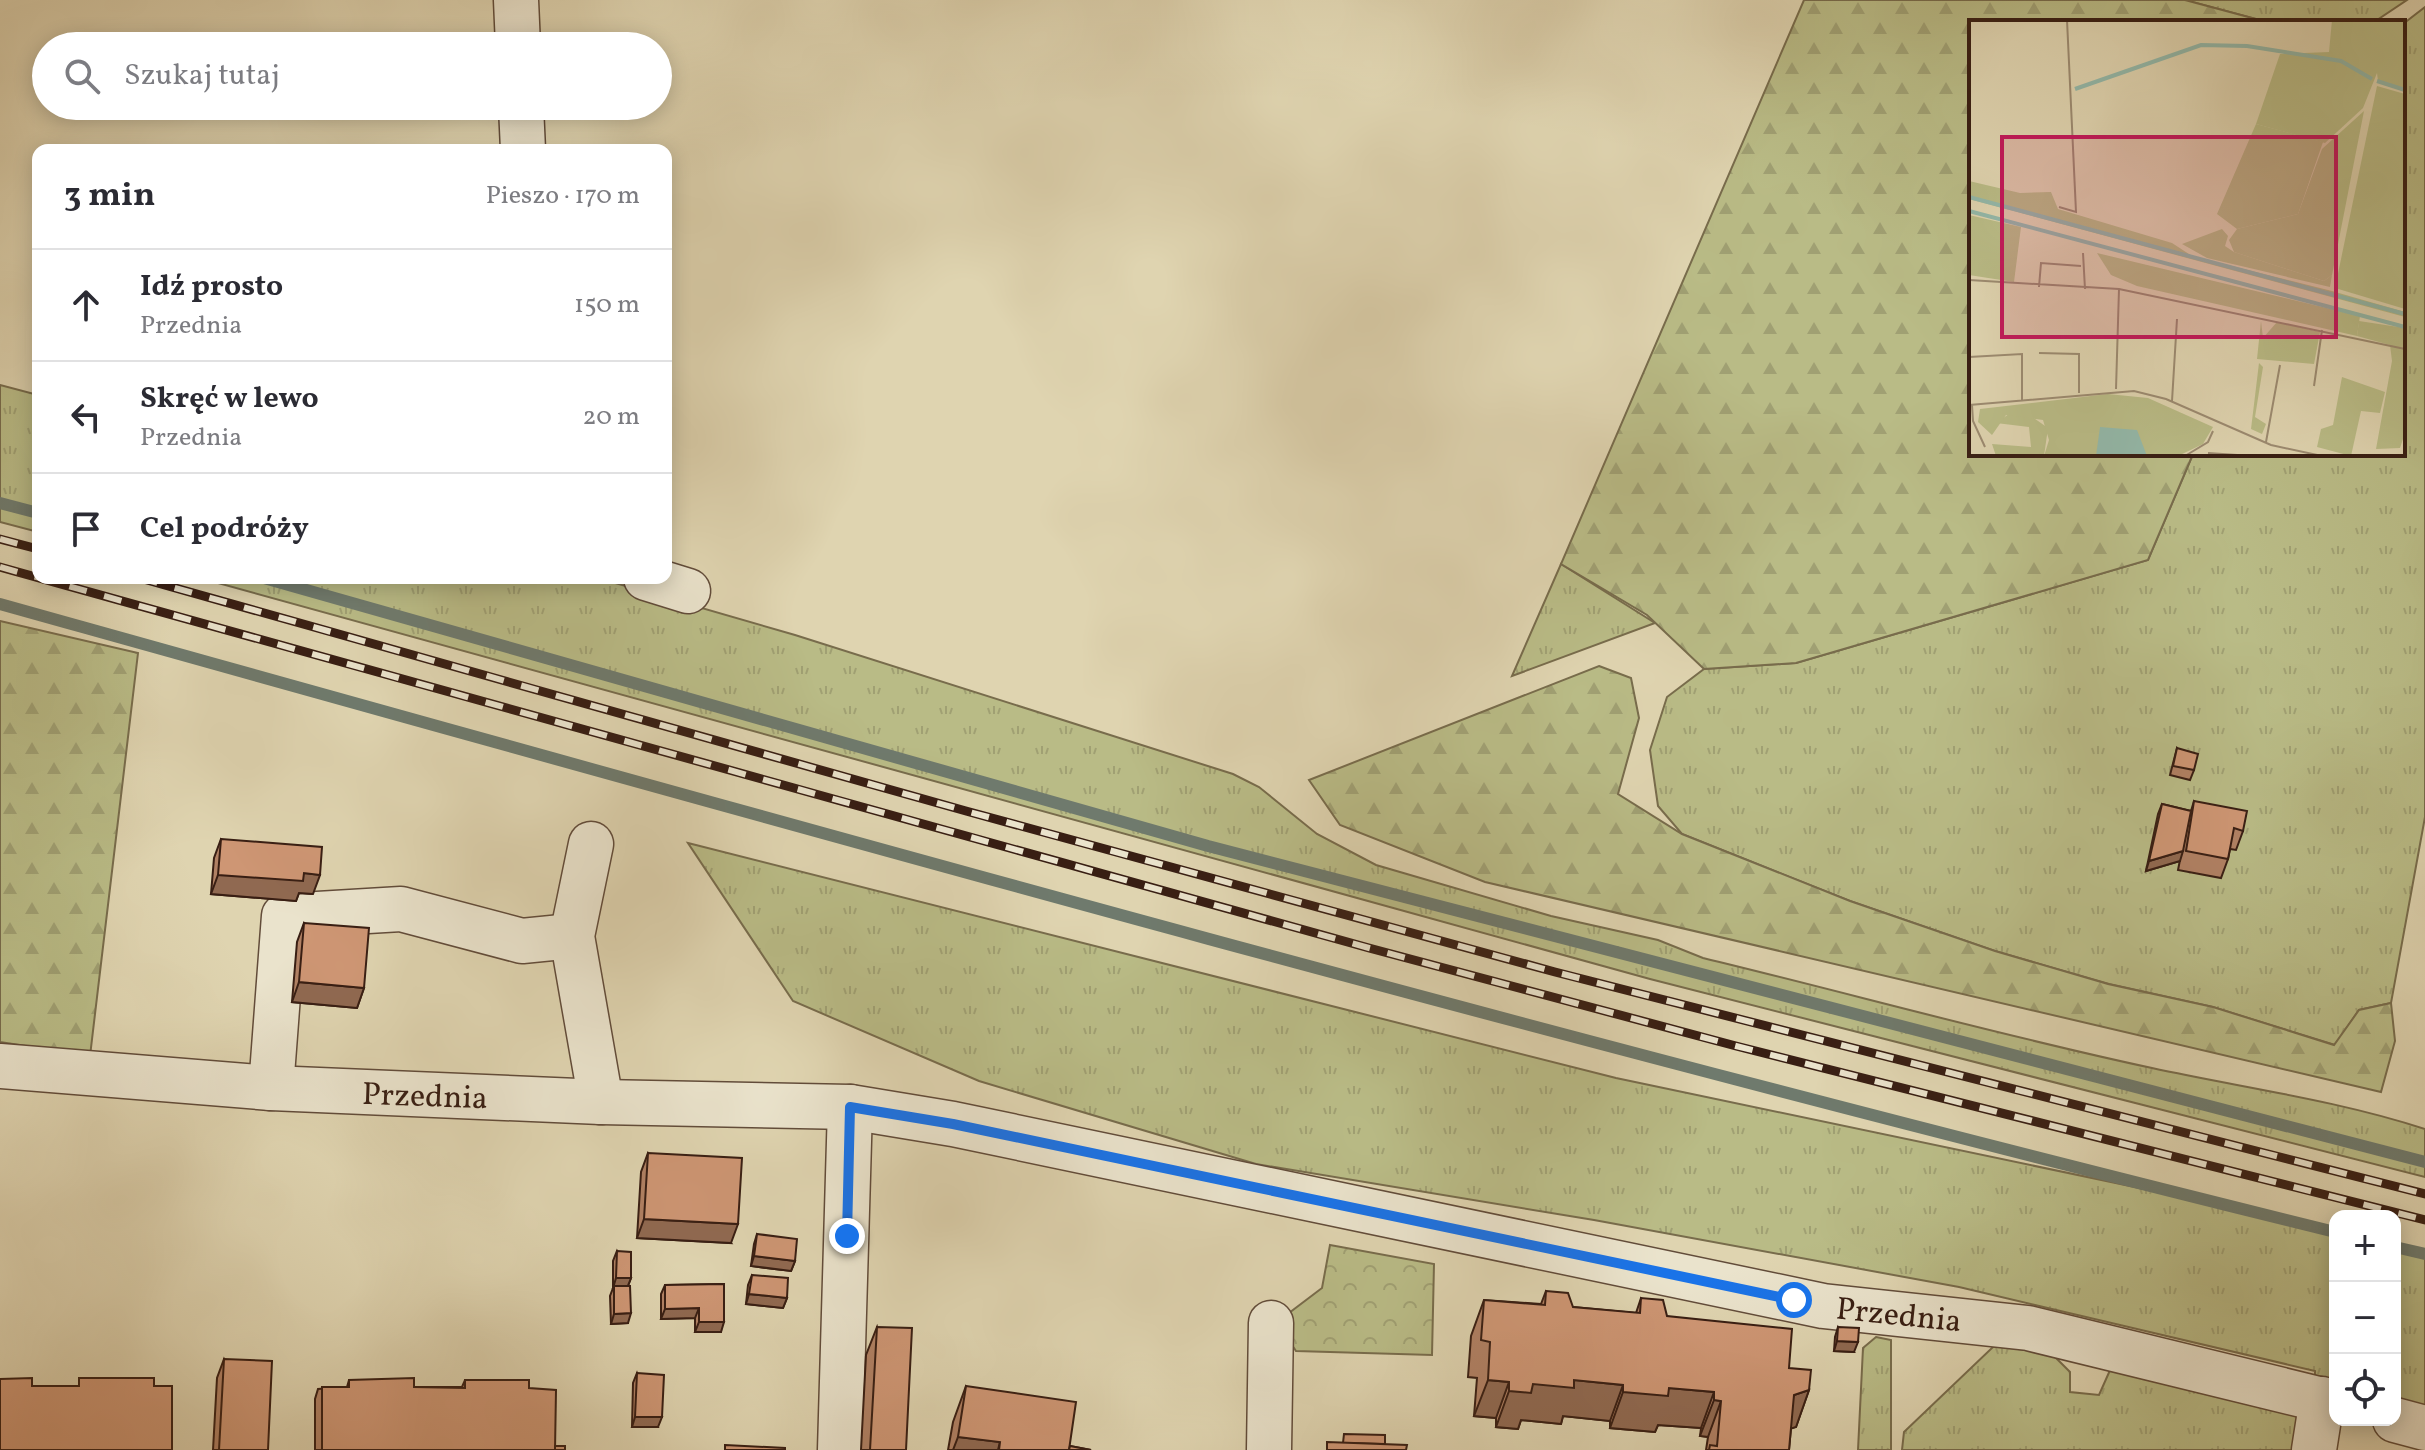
<!DOCTYPE html>
<html lang="pl">
<meta charset="utf-8">
<style>
:root{--surface:#fff;--page:#f2f2f3;--text:#2b2b33;--muted:#7c7c81;--line:#e1e1e2}
body{margin:0;font-family:Vollkorn,serif;background:var(--page);color:var(--text)}
.controls{position:absolute;right:24px;bottom:24px;display:grid;overflow:hidden;border-radius:16px;box-shadow:0 4px 20px #0003}
.controls button{width:72px;height:72px;display:grid;place-items:center;padding:0;border:0;border-bottom:2px solid var(--line);background:var(--surface);color:var(--text);font:40px sans-serif}
.stop{position:absolute;width:24px;height:24px;margin:-18px;border:6px solid #1a73e8;border-radius:50%;background:#fff}
.stop.end{background:#1a73e8;border-color:#fff;box-shadow:0 2px 8px #0008}
.list{margin:0;padding:0;list-style:none}
h2{display:flex;justify-content:space-between;align-items:center;height:104px;margin:0;padding:0 32px;font-size:34px}
h2 small{font-size:26px;font-weight:400;color:var(--muted)}
.list li{display:grid;grid-template-columns:52px 1fr auto;gap:24px;align-items:center;box-sizing:border-box;height:112px;padding:0 32px;border-top:2px solid var(--line)}
.list b{display:block;font-size:30px;white-space:nowrap}
.list p{margin:0;font-size:26px;white-space:nowrap;color:var(--muted)}
.list em{font-size:26px;font-style:normal;color:var(--muted)}
.icon{flex:none;width:44px;height:44px;fill:none;stroke:currentColor;stroke-width:2;stroke-linecap:round;stroke-linejoin:round}
.map{position:relative;flex:none;width:2425px;height:1450px;overflow:hidden}
.search{position:absolute;background:var(--surface);box-shadow:0 4px 20px #0003;left:32px;top:32px;width:640px;height:88px;display:flex;align-items:center;gap:20px;box-sizing:border-box;padding:0 28px;border-radius:44px;color:var(--muted);font-size:30px}
.panel{position:absolute;background:var(--surface);box-shadow:0 4px 20px #0003;left:32px;top:144px;width:640px;height:440px;border-radius:16px}
.map>svg:first-child{display:block}
.grass{fill:url(#grass-tufts);stroke:#786c4c;stroke-width:2}
.forest{fill:url(#forest-firs);stroke:#786c4c;stroke-width:2}
.park{fill:url(#park-crowns);stroke:#786c4c;stroke-width:2}
.lines{fill:none;stroke-linecap:round;stroke-linejoin:round}
.stream{stroke:#6f7a6d;stroke-width:12}
.minor-casing{stroke:#624c3a;stroke-width:47}
.minor{stroke:#eae3cc;stroke-width:44}
.rail-casing{stroke:#381e13;stroke-width:9}
.rail{stroke:#eae3cc;stroke-width:6;stroke-dasharray:18;stroke-linecap:butt}
.wall{fill:#b18164;stroke:#381e13;stroke-width:2}
.shaded-wall{fill:#906951;stroke:#381e13;stroke-width:2}
.building{fill:#ce9674;stroke:#381e13;stroke-width:2}
.route{stroke:#1a73e8;stroke-width:10}
.labels{text-anchor:middle;stroke-width:6;stroke-linejoin:round;paint-order:stroke}
.street-label{font-size:32px;fill:#381e13;stroke:#eae3cc}
.inset-river{fill:none;stroke:#93b8a9;stroke-width:4}
.inset-road{fill:none;stroke:#9c8b71;stroke-width:2}
.view{fill:#c2185b;fill-opacity:0.15;stroke:#c2185b;stroke-width:4}
.inset-edge{fill:none;stroke:#381e13;stroke-width:4}
</style>
<div class="map">
<svg width="2425" height="1450" viewBox="0 0 2425 1450">
<defs>
<pattern id="grass-tufts" width="24" height="20" patternUnits="userSpaceOnUse" patternTransform="scale(2)"><rect width="24" height="20" fill="#b9bb86"/><path d="M3 7l-1-3M5 7V3M7 7l1-3M15 17l-1-3M17 17v-4M19 17l1-3" fill="none" stroke="#a0a073"/></pattern>
<pattern id="forest-firs" width="22" height="20" patternUnits="userSpaceOnUse" patternTransform="scale(2)"><rect width="22" height="20" fill="#b9bb86"/><path d="M5 1l3.5 6h-7zM16 11l3.5 6h-7z" fill="#a0a073"/></pattern>
<pattern id="park-crowns" width="20" height="18" patternUnits="userSpaceOnUse" patternTransform="scale(2)"><rect width="20" height="18" fill="#b9bb86"/><path d="M2 6a3 3 0 1 1 6 0M12 15a3 3 0 1 1 6 0" fill="none" stroke="#a0a073"/></pattern>
</defs>
<rect width="100%" height="100%" fill="#dfd4b0"/>
<filter id="stains"><feTurbulence type="fractalNoise" baseFrequency=".0025" numOctaves="4"/><feColorMatrix values="0 0 0 0 .2 0 0 0 0 .09 0 0 0 0 .02 0 0 0 .5 -.17"/></filter>
<radialGradient id="worn" r=".72"><stop offset=".6" stop-color="#630" stop-opacity="0"/><stop offset="1" stop-color="#630" stop-opacity=".3"/></radialGradient>
<g class="grass">
<path d="M2185,0H2407L2374,22H2267Z"/>
<path d="M2425,7V817L2391,1003L2359,1010L2335,1045L2213,1007L2109,984L1995,951L1850,901L1682,834L1658,806L1650,750L1667,697L1704,669L1796,663L2148,560L2193,454H2403V24Z"/>
<path d="M0,385L38,395V532L0,522Z"/>
<path d="M1561,564L1655,623L1512,676Z"/>
<path d="M200,578H598L795,635L1233,774L1259,787L1317,834L1376,865L1551,916L1658,940L1703,958C1852,994 2002,1036 2152,1068C2244,1088 2336,1100 2425,1129V1177L1650,979Z"/>
<path d="M688,843L1616,1078L2335,1229V1388L2315,1382V1371L1959,1287L1594,1220L1256,1164L979,1081L793,1001Z"/>
<path d="M2395,1245L2425,1253V1412L2395,1404Z"/>
<path d="M1876,1337L1891,1340V1450H1858L1863,1348Z"/>
<path d="M1994,1346L2051,1353L2070,1372V1392L2099,1395L2111,1368L2305,1413L2298,1450H1902L1904,1432Z"/>
</g>
<g class="forest">
<path d="M1804,0H2185L2267,22H1971V454H2193L2148,560L1796,663L1704,669L1647,615L1561,564Z"/>
<path d="M0,621L138,653L90,1056L0,1042Z"/>
<path d="M1599,666L1631,678L1639,718L1618,794L1682,834L1850,901L1995,951L2108,984L2213,1007L2334,1045L2359,1010L2391,1003L2395,1041L2381,1092L1485,882L1340,825L1309,780Z"/>
</g>
<path class="park" d="M1330,1245L1434,1264L1432,1355L1296,1351L1288,1339L1289,1313L1322,1288Z"/>
<g class="lines">
<g class="stream">
<path d="M0,503L38,513"/>
<path d="M264,578L1208,846L2425,1162"/>
<path d="M0,604C776,821 1552,1039 2335,1232"/>
<path d="M2395,1247L2425,1254"/>
</g>
<defs>
<g id="minor">
<path d="M516,0L518,46"/>
<path d="M521,106L523,150"/>
<path d="M646,578L688,591"/>
<path d="M591,844L572,936L601,1102"/>
<path d="M0,1066L271,1088L601,1102L850,1107L953,1124L1823,1306L2028,1328L2335,1403"/>
<path d="M271,1088L284,916L401,909L522,941L572,936"/>
<path d="M2395,1420L2425,1428"/>
<path d="M840,1450L850,1107"/>
<path d="M1269,1450L1271,1323"/>
<path d="M2314,1450L2322,1399"/>
</g>
</defs>
<use href="#minor" class="minor-casing"/>
<use href="#minor" class="minor"/>
<defs>
<g id="rail">
<path d="M0,539L38,549"/>
<path d="M0,567L1369,948L1736,1046L2425,1220"/>
<path d="M140,578L966,811L1555,972L2425,1194"/>
</g>
</defs>
<use href="#rail" class="rail-casing"/>
<use href="#rail" class="rail"/>
</g>
<g class="wall">
<path d="M2177,748L2194,770L2190,780L2170,775Z"/>
<path d="M2194,801L2243,831L2236,850L2230,849L2228,859L2221,878L2178,870L2180,860V861L2146,871L2158,814L2162,804L2191,811Z"/>
<path d="M221,839L313,894L299,893L296,901L211,894L214,858Z"/>
<path d="M304,923L364,988L357,1008L292,1002L297,942Z"/>
<path d="M648,1153L731,1243L637,1238L641,1172Z"/>
<path d="M757,1234L795,1261L791,1271L751,1266L754,1244Z"/>
<path d="M617,1251L631,1278L628,1286V1323L611,1324L610,1296L613,1288V1261Z"/>
<path d="M752,1275L787,1298L783,1308L746,1304L748,1285Z"/>
<path d="M724,1284L721,1332H695V1318L661,1319V1294L665,1285Z"/>
<path d="M1546,1291L1573,1307L1636,1313L1641,1298L1667,1316L1789,1368L1809,1390L1796,1427L1791,1428L1789,1450H1706L1708,1437L1700,1436L1701,1428L1658,1425L1655,1432L1610,1428V1421L1563,1416L1561,1424L1521,1420L1518,1429L1496,1427V1418L1474,1416L1477,1378L1468,1377L1471,1336L1484,1300L1541,1304Z"/>
<path d="M877,1327L906,1450H861L866,1355Z"/>
<path d="M1838,1327L1854,1352L1834,1351L1835,1337Z"/>
<path d="M224,1359L268,1450H213L217,1378Z"/>
<path d="M637,1373L658,1427H632L633,1383Z"/>
<path d="M349,1380L414,1387H462L465,1380L529,1388L555,1446L565,1450H315V1399L318,1389L347,1387Z"/>
<path d="M966,1386L1070,1446L1091,1450H948L953,1422Z"/>
</g>
<g class="shaded-wall">
<path d="M2183,851L2180,861L2146,871L2149,861Z"/>
<path d="M304,873L320,875L313,894L299,893L296,901L211,894L218,875Z"/>
<path d="M299,982L364,988L357,1008L292,1002Z"/>
<path d="M644,1219L738,1224L731,1243L637,1238Z"/>
<path d="M754,1256L795,1261L791,1271L751,1266Z"/>
<path d="M616,1278H631L627,1288H613Z"/>
<path d="M749,1294L787,1298L783,1308L746,1304Z"/>
<path d="M699,1308L695,1318L661,1319L665,1309Z"/>
<path d="M631,1313L628,1323L611,1324L614,1314Z"/>
<path d="M699,1322H724L721,1332H695Z"/>
<path d="M1837,1341L1858,1342L1854,1352L1834,1351Z"/>
<path d="M1488,1380L1509,1382L1496,1418L1474,1416Z"/>
<path d="M1574,1380L1623,1385L1610,1421L1563,1416L1561,1424L1521,1420L1518,1429L1496,1427L1509,1391L1533,1384Z"/>
<path d="M1669,1388L1714,1392L1701,1428L1658,1425L1655,1432L1610,1428L1623,1392Z"/>
<path d="M1809,1390L1796,1427L1781,1432L1794,1395Z"/>
<path d="M1714,1400L1721,1401L1708,1437L1700,1436Z"/>
<path d="M635,1417H662L658,1427H632Z"/>
<path d="M958,1437L1000,1442L998,1450H953Z"/>
</g>
<g class="building">
<path d="M2177,748L2198,754L2194,770L2173,766Z"/>
<path d="M2194,801L2247,811L2243,831L2234,828L2228,859L2186,851Z"/>
<path d="M2162,804L2191,811L2183,851L2149,861Z"/>
<path d="M221,839L322,847L320,875L304,873L303,881L218,875Z"/>
<path d="M304,923L369,928L364,988L299,982Z"/>
<path d="M648,1153L742,1158L738,1224L644,1219Z"/>
<path d="M757,1234L797,1239L795,1261L754,1256Z"/>
<path d="M617,1251L631,1252V1278H616Z"/>
<path d="M752,1275L788,1278L787,1298L749,1294Z"/>
<path d="M724,1284V1322H699V1308L665,1309V1285Z"/>
<path d="M614,1286H630L631,1313L614,1314Z"/>
<path d="M1546,1291L1568,1293L1573,1307L1640,1313L1641,1298L1663,1300L1667,1316L1792,1329L1789,1368L1811,1370L1809,1390L1794,1395L1789,1450H1709L1710,1445L1717,1446L1721,1401L1714,1400V1392L1669,1388L1668,1396L1623,1392V1385L1574,1380V1388L1533,1384L1531,1393L1509,1391V1382L1488,1380L1490,1342L1481,1340L1484,1300L1545,1305Z"/>
<path d="M877,1327L912,1328L906,1450H870Z"/>
<path d="M1838,1327L1859,1328L1858,1342L1837,1341Z"/>
<path d="M224,1359L272,1361L268,1450H219Z"/>
<path d="M637,1373L664,1375L662,1417H635Z"/>
<path d="M32,1378V1386H79V1378H154V1386H172V1450H0V1379Z"/>
<path d="M414,1378V1387L465,1388V1380H529V1388L556,1390L555,1450H322V1387H349V1380Z"/>
<path d="M966,1386L1076,1402L1069,1450H999L1000,1442L958,1437Z"/>
<path d="M1344,1434L1385,1435V1444L1343,1443Z"/>
<path d="M1327,1442L1407,1445L1406,1450H1327Z"/>
<path d="M725,1445L785,1448V1450H725Z"/>
<rect x="555" y="1446" width="10" height="4"/>
<path d="M1070,1446L1091,1450H1069Z"/>
</g>
<g class="lines">
<path class="route" d="M847,1236L850,1107L953,1124L1794,1300"/>
</g>
<g class="labels">
<g class="street-label">
<text transform="translate(425 1095) rotate(2)" y="11">Przednia</text>
<text transform="translate(1899 1314) rotate(6)" y="11">Przednia</text>
</g>
</g>
<g transform="translate(1969 20)">
<rect width="436" height="436" fill="#dfd4b0"/>
<path d="M363,0H436V68L409,61L408,53L394,88L356,123L287,104L311,34L360,32ZM408,66L436,74V289L366,268ZM395,91L363,255L355,261L265,232L260,220L268,209L329,194L353,129ZM0,161L51,173L82,172L89,189L203,223L223,236L363,271L436,292V297L0,179ZM128,233L391,296L388,316L168,266L142,255ZM292,301L294,318L308,302L351,312L345,344L288,339ZM290,343L294,347L286,397L297,404L293,414L282,409ZM373,357L416,372L411,393L392,391L382,436L348,427L352,409L364,405Z" fill="#b9bb86"/>
<path d="M287,104L354,122L329,194L268,209L248,194ZM0,195L52,207L45,262L0,255ZM253,209L259,216L256,226L265,232L355,261L363,255L361,267L238,238L213,224ZM390,301L436,308V413L431,428L407,429L423,341L421,325L388,316Z" fill="#b9bb86"/>
<path d="M59,394L79,408L75,436H27L23,424L62,427L60,407L27,403L40,394Z" fill="#b9bb86"/>
<path d="M139,374L179,378L244,407L234,424L209,436H75L80,420L74,400L37,395L23,415L9,402L11,389Z" fill="#b9bb86"/>
<path d="M131,407L168,410L178,436H127Z" fill="#93b8a9"/>
<path class="inset-river" d="M408,61L436,70M106,69L232,25L278,26L372,41L403,59M0,177L436,294M0,191L436,307"/>
<path class="inset-road" d="M90,187L107,192L98,0M114,233L116,269M0,260L150,269L436,329M70,267L72,243L112,246M70,333L110,334V373M0,337L53,334V380M345,366L353,310M147,369L150,269M203,381L208,299M0,385L165,371L197,379L302,425L353,436M3,385L4,401L16,427M297,422L311,345M239,433L283,436M216,436L239,422L244,411"/>
<path class="view" d="M33,117H367V317H33Z"/>
<rect width="436" height="436" class="inset-edge"/>
</g>
<rect width="100%" height="100%" filter="url(#stains)"/>
<rect width="100%" height="100%" fill="url(#worn)"/>
</svg>
<div class="controls">
<button>+</button>
<button>−</button>
<button><svg class="icon" aria-label="locate" viewBox="0 0 24 24"><circle cx="12" cy="12" r="6"/><path d="M12 2v4M12 18v4M2 12h4M18 12h4"/></svg></button>
</div>
<div class="stop" style="left:1794px;top:1300px"></div>
<div class="stop end" style="left:847px;top:1236px"></div>
<div class="search"><svg class="icon" aria-label="search" viewBox="0 0 24 24"><circle cx="10" cy="10" r="6"/><path d="M15 15l6 6"/></svg>Szukaj tutaj</div>
<section class="panel">
<h2>3 min<small>Pieszo · 170 m</small></h2>
<ul class="list">
<li><svg class="icon" aria-label="ahead" viewBox="0 0 24 24"><path d="M12 20V5M6 11l6-6 6 6"/></svg><div><b>Idź prosto</b><p>Przednia</p></div><em>150 m</em></li>
<li><svg class="icon" aria-label="left" viewBox="0 0 24 24"><path d="M17 20v-9H6M10 6l-5 5 5 5"/></svg><div><b>Skręć w lewo</b><p>Przednia</p></div><em>20 m</em></li>
<li><svg class="icon" aria-label="arrive" viewBox="0 0 24 24"><path d="M6 21V4h12l-3 4 3 4H6"/></svg><div><b>Cel podróży</b></div></li>
</ul>
</section>
</div>
